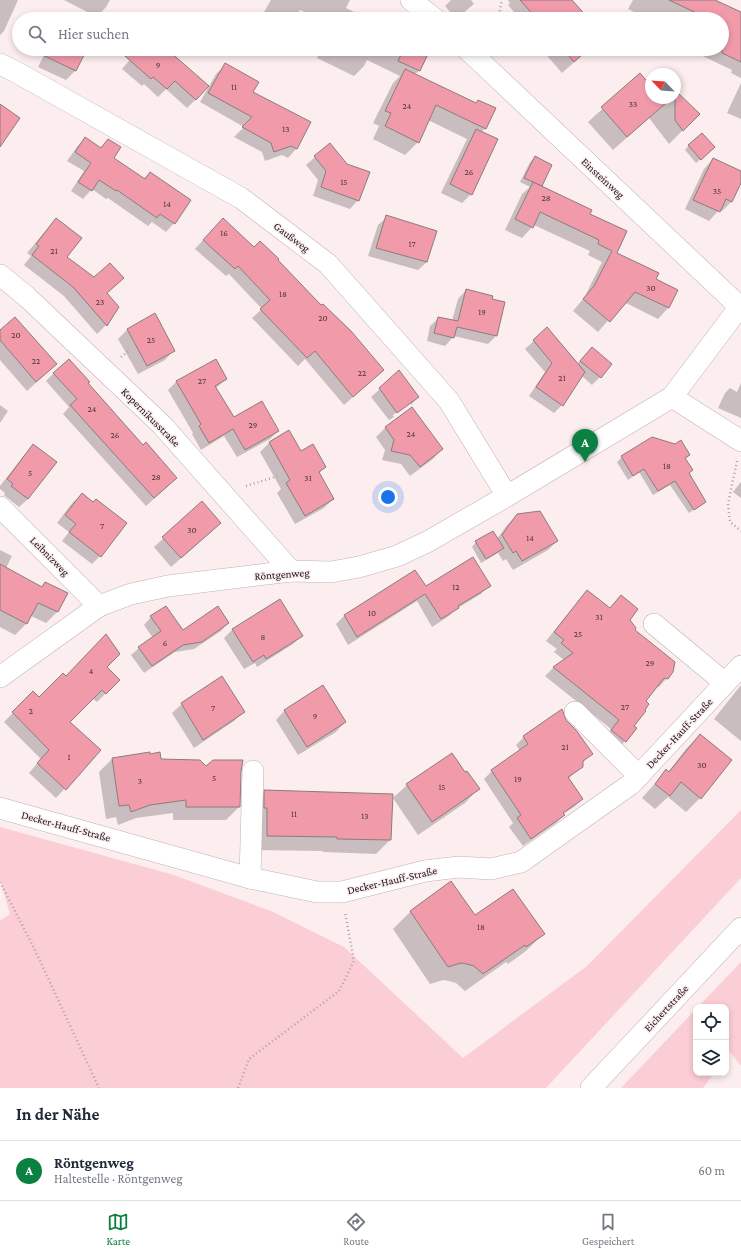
<!DOCTYPE html>
<html lang="de">
<meta charset="utf-8">
<style>
:root{--surface:#fff;--page:#f2f2f3;--text:#1f2937;--muted:#747a83;--line:#e0e1e3;--accent:#0b8043}
body{margin:0;font-family:"Crimson Pro",serif;background:var(--page);color:var(--text)}
.controls{position:absolute;right:12px;bottom:12px;display:grid;overflow:hidden;border-radius:8px;box-shadow:0 2px 6px #0003}
.controls button{width:36px;height:36px;display:grid;place-items:center;padding:0;border:0;border-bottom:1px solid var(--line);background:var(--surface);color:var(--text);font:20px sans-serif}
.compass{position:absolute;left:645px;top:68px;width:36px;height:36px;border-radius:50%;background:var(--surface);box-shadow:0 2px 6px #0003;rotate:295deg}
.you{position:absolute;left:388px;top:497px;width:14px;height:14px;margin:-10px;border:3px solid #fff;border-radius:50%;background:#1a73e8;box-shadow:0 0 0 6px #1a73e833}
.badge{display:grid;place-items:center;width:26px;height:26px;border-radius:50%;background:var(--accent);color:#fff;font-size:13px;font-weight:700}
.pin{position:absolute;translate:-50% -33px;filter:drop-shadow(0 1px 2px #0008)}
.pin::after{content:'';position:absolute;top:21px;width:14px;height:12px;background:inherit;clip-path:polygon(0 0,100% 0,50% 100%)}
.list{margin:0;padding:0;list-style:none}
h2{display:flex;justify-content:space-between;align-items:center;height:52px;margin:0;padding:0 16px;font-size:17px}
h2 small{font-size:13px;font-weight:400;color:var(--muted)}
.list li{display:grid;grid-template-columns:26px 1fr auto;gap:12px;align-items:center;box-sizing:border-box;height:60px;padding:0 16px;border-top:1px solid var(--line)}
.list b{display:block;font-size:15px;white-space:nowrap}
.list p{margin:0;font-size:13px;white-space:nowrap;color:var(--muted)}
.list em{font-size:13px;font-style:normal;color:var(--muted)}
.icon{flex:none;width:22px;height:22px;fill:none;stroke:currentColor;stroke-width:2;stroke-linecap:round;stroke-linejoin:round}
.map{position:relative;flex:none;width:741px;height:1088px;overflow:hidden}
.search{position:absolute;background:var(--surface);box-shadow:0 2px 6px #0003;left:12px;right:12px;top:12px;height:44px;display:flex;align-items:center;gap:10px;box-sizing:border-box;padding:0 14px;border-radius:22px;color:var(--muted);font-size:15px}
.sheet{height:112px;background:var(--surface)}
nav{display:flex;justify-content:space-around;align-items:center;box-sizing:border-box;height:56px;border-top:1px solid var(--line);background:var(--surface);font-size:11px;color:var(--muted)}
nav a{display:grid;justify-items:center;gap:2px}
nav .on{color:var(--accent)}
.map>svg:first-child{display:block}
.green{fill:#fbced5}
.shadow{fill:#0003}
.building{fill:#f09aaa;stroke:#8a7d7e}
.lines{fill:none;stroke-linecap:round;stroke-linejoin:round}
.minor-casing{stroke:#c0b2b4;stroke-width:22}
.path{stroke:#aea2a4;stroke-width:2.5;stroke-dasharray:1 3;stroke-linecap:butt}
.minor{stroke:#fff;stroke-width:21}
.labels{text-anchor:middle;stroke-width:3;stroke-linejoin:round;paint-order:stroke}
.number-label{font-size:9px;fill:#4f363a}
.street-label{font-size:11px;fill:#191415;stroke:#fcedef}
</style>
<div class="map">
<svg width="741" height="1088" viewBox="0 0 741 1088">
<rect width="100%" height="100%" fill="#fcedef"/>
<g class="green">
<path d="M741,810V878L546,1088H0V921L10,914L0,880V827L174,875L271,911L344,947L463,1058L587,966Z"/>
<path d="M741,962V1066L730,1052L726,1057V1007H698Z"/>
<path d="M696,1009V1073H714L703,1088H621Z"/>
</g>
<g class="shadow">
<path d="M0,0H18L4,31L0,35Z"/>
<path d="M64,0H110L106,7L97,17Z"/>
<path d="M271,0H350L346,8L369,19H319L300,10L293,19H277L264,12Z"/>
<path d="M451,0H471L474,4L456,19L445,6Z"/>
<path d="M508,0H571L587,19H534L529,13L520,19L508,5L510,3Z"/>
<path d="M633,0H713L741,34V78L731,73L732,70L688,49H722V19H677L661,12L653,19H649L628,9Z"/>
<path d="M47,49H86L75,71L66,80L38,67Z"/>
<path d="M139,49H170L167,51L196,99L187,108L166,89L158,97L144,84L142,86L122,69Z"/>
<path d="M321,49H416L427,54L419,71L415,74L476,104L494,109L485,129L481,132L471,194L462,203L441,193L467,139L428,120L418,142L405,155L373,139L379,126L373,123L393,83L400,76L367,60L364,66L354,76L317,58Z"/>
<path d="M544,49H589L562,73L542,50Z"/>
<path d="M225,65L252,92L296,149L288,158L282,155L265,161L262,152L234,137L244,127L200,102L216,74Z"/>
<path d="M640,75L651,88V98H675V92L699,114L669,144L649,118L613,150L588,122Z"/>
<path d="M741,83V119L727,113Z"/>
<path d="M85,138L100,148L108,140L113,158L143,179L150,173L174,223L166,232L152,222L148,226L108,198L106,199L92,189L83,199L71,191L84,171L67,161L77,147Z"/>
<path d="M689,145L709,152L696,163L685,150Z"/>
<path d="M315,157L358,200L350,209L313,196L318,180L306,165Z"/>
<path d="M535,157L542,186L541,187L589,215L615,253L655,280L676,290L668,308L658,319L624,302L598,332L573,311L584,298L602,262L588,255L590,251L534,225L522,238L505,230L522,194L530,187L520,182L530,162Z"/>
<path d="M713,159L741,172V180L731,202L722,211L719,210L709,221L685,209L704,169Z"/>
<path d="M387,217L427,262L418,270L368,256L378,225Z"/>
<path d="M56,220L66,257L94,278L113,288L106,294V325L97,334L64,296L24,265L31,256L27,253L47,229Z"/>
<path d="M214,228L277,260L383,370L344,405L305,359L298,366L252,318L262,309L229,274L226,276L195,249Z"/>
<path d="M466,290L491,300L496,336L488,344L454,336L445,346L427,341L430,326L439,318L452,321L458,299Z"/>
<path d="M128,329L174,350L165,360L138,374L118,339Z"/>
<path d="M547,329L577,364L584,356L600,377L592,385L582,376L562,405L554,413L529,396L545,372L525,349Z"/>
<path d="M0,332L56,364L27,391L0,360Z"/>
<path d="M216,360L226,379L215,389L234,419L278,431L270,439L237,457L224,436L201,450L192,434L193,433L168,390L176,382Z"/>
<path d="M399,372L418,397L411,405V402L393,415L394,417L389,420L371,397Z"/>
<path d="M54,373L87,383L143,446L168,486L146,506L63,414L69,407L46,381Z"/>
<path d="M741,383V418L718,408L725,393L730,388L737,392Z"/>
<path d="M0,405L8,411L0,423Z"/>
<path d="M412,409L442,449L433,459L410,476L401,464L382,460L385,450L376,437L385,428Z"/>
<path d="M289,431L301,453L325,467L319,473L333,499L324,508L295,524L277,493L281,489L260,452L269,443Z"/>
<path d="M652,438L689,455L685,459L688,474L705,502L689,513L670,485L653,495L639,472L628,480L617,462L622,457Z"/>
<path d="M33,445L56,462L28,499L19,507L4,495L5,493L0,489V486L25,454Z"/>
<path d="M741,482V498L733,492Z"/>
<path d="M82,494L100,556L92,564L62,541L69,532L57,523L73,502Z"/>
<path d="M202,503L211,532L171,567L154,547Z"/>
<path d="M517,515L557,541L548,550L513,570L506,559L503,561L498,553L481,563L472,547L476,542L497,539L507,525Z"/>
<path d="M0,550L12,556L6,568L41,588L46,583L66,594L57,612L46,623L31,616L26,624L15,635L0,627Z"/>
<path d="M415,571L425,588L489,585L481,594L456,609L449,616L432,627L417,601L348,645L336,624L344,616Z"/>
<path d="M587,592L609,609L621,596L628,620L634,630L667,678L659,687H656L644,701L625,741L617,750L603,739L611,729L545,676L554,667L564,660L554,652L557,649L546,641L579,600Z"/>
<path d="M151,617L183,631L228,623L221,631L194,649L175,652L144,673L131,655L139,648L153,638L144,625Z"/>
<path d="M233,629L302,635L293,644L257,667L255,663L244,669L224,638Z"/>
<path d="M106,667L119,680L97,702L92,698L68,722L100,750L56,798L29,773L41,759L4,722L33,692L39,699L66,677Z"/>
<path d="M741,685V741L714,719Z"/>
<path d="M182,704L243,712L234,721L194,748L172,713Z"/>
<path d="M285,710L345,722L336,732L298,755L276,720Z"/>
<path d="M565,721L591,754L582,763V767L568,779L582,799L574,807L563,814L564,815L556,823L523,846L509,827L513,823L484,779L492,771L520,751L516,745L524,737Z"/>
<path d="M700,735V798L686,812L668,797L655,809L642,798L666,771L668,772L686,749Z"/>
<path d="M112,759L161,760L206,767L240,771L239,807L226,820H173V813L136,818L118,825L116,817L106,819L99,772Z"/>
<path d="M465,773L478,789L465,803L418,835L393,798L407,785Z"/>
<path d="M265,791L392,795L390,840L376,854L323,852V851L253,850L251,805Z"/>
<path d="M411,911L475,917L543,934L526,951L508,964L506,962L465,991L456,983L449,981L443,980L430,984L393,929Z"/>
</g>
<g class="building">
<path d="M520,0H572L589,19H537Z"/>
<path d="M669,0H715L741,12V62L722,53V50L721,49H722V19H704L705,17Z"/>
<path d="M30,49H87L76,71Z"/>
<path d="M117,49H171L169,51L209,86L196,100L175,81L167,89L153,77L151,79Z"/>
<path d="M404,49H418L428,54L420,71L398,61Z"/>
<path d="M563,49H589L574,62Z"/>
<path d="M225,63L259,82L253,92L311,122L297,149L291,146L274,152L271,143L242,127L252,117L208,93Z"/>
<path d="M405,69L476,103L478,100L496,108L486,129L436,105L419,143L385,126L391,113L385,111Z"/>
<path d="M640,73L651,86V98H661L666,103L627,137L601,107Z"/>
<path d="M675,90L700,114L683,131L675,120Z"/>
<path d="M0,104L20,118L0,147Z"/>
<path d="M476,129L498,139L472,195L450,184Z"/>
<path d="M702,133L715,147L701,160L688,145Z"/>
<path d="M85,137L101,148L108,139L121,147L114,158L145,179L150,172L191,200L175,224L160,214L157,218L117,190L116,191L99,180L92,191L78,182L91,163L75,152Z"/>
<path d="M330,143L347,164L370,172L359,201L321,187L326,171L314,156Z"/>
<path d="M535,156L552,165L542,186L524,178Z"/>
<path d="M713,158L741,171V183L732,202L726,199L720,212L693,200Z"/>
<path d="M533,182L592,210L590,214L627,231L617,253L659,273L656,279L678,290L669,308L635,292L610,322L583,299L594,286L612,251L598,244L599,240L540,212L533,228L515,219Z"/>
<path d="M386,215L437,231L427,262L376,248Z"/>
<path d="M56,218L82,238L67,257L94,277L110,263L124,278L107,293L119,307L107,326L73,287L32,255L39,246L36,244Z"/>
<path d="M223,218L254,247L260,241L279,259L278,260L321,305L323,304L351,331L384,370L353,397L315,351L307,358L260,309L270,300L238,266L235,269L203,240Z"/>
<path d="M466,289L493,296L492,299L505,302L497,336L457,327L454,338L434,333L438,317L458,321Z"/>
<path d="M155,313L175,351L147,366L127,329Z"/>
<path d="M15,317L57,364L36,382L0,340V330Z"/>
<path d="M547,327L585,372L563,406L536,387L552,363L533,340Z"/>
<path d="M592,347L612,364L601,378L580,361Z"/>
<path d="M69,359L90,382L88,383L143,445L146,442L177,478L154,498L70,405L77,399L53,373Z"/>
<path d="M216,359L227,379L215,386L234,417L262,401L279,431L245,450L233,429L209,443L199,426L201,424L176,381Z"/>
<path d="M399,370L419,397L397,413L379,388Z"/>
<path d="M412,407L443,449L420,467L410,455L391,451L394,440L385,427Z"/>
<path d="M289,430L301,451L313,444L326,467L319,472L334,499L305,516L286,483L290,480L269,442Z"/>
<path d="M652,437L675,444L681,440L690,455L685,458L693,470L689,473L706,502L694,510L675,481L658,491L644,469L633,476L621,456Z"/>
<path d="M33,444L57,462L28,499L11,486L13,484L7,479Z"/>
<path d="M82,493L93,502L96,499L127,523L101,557L69,532L76,524L65,515Z"/>
<path d="M202,501L221,523L181,558L162,537Z"/>
<path d="M540,511L558,541L522,561L516,551L513,553L502,535L517,514Z"/>
<path d="M493,531L504,548L486,559L475,541Z"/>
<path d="M473,557L491,586L458,606L459,608L441,619L425,594L357,637L344,615L415,570L426,586Z"/>
<path d="M0,564L42,587L45,582L68,593L58,612L38,603L27,624L0,610Z"/>
<path d="M587,590L610,608L621,595L638,609L630,620L636,628L635,630L675,662L673,672L668,679L664,678L646,701L649,704L645,710L646,711L634,726L637,728L626,742L611,730L619,720L553,667L573,653L561,643L564,640L554,632Z"/>
<path d="M280,599L303,636L266,659L264,655L253,662L232,629Z"/>
<path d="M166,606L183,630L218,606L229,623L202,642L183,645L152,666L138,647L161,631L150,616Z"/>
<path d="M106,634L120,654L107,667L120,680L106,694L102,690L70,722L101,750L66,790L37,763L49,750L12,712L33,691L39,697L63,673L66,676Z"/>
<path d="M222,676L245,712L203,740L181,703Z"/>
<path d="M323,685L346,722L307,747L284,710Z"/>
<path d="M562,709L566,720L576,730L593,754L583,761V767L568,777L583,799L563,813L565,815L531,839L517,818L521,815L491,770L528,744L523,736Z"/>
<path d="M700,734L732,760L701,799L681,782L670,796L655,784L666,769L669,772Z"/>
<path d="M150,752V754L160,752L161,759L200,760L206,766L213,760H243L241,771L240,807H186V800L150,805L131,812L129,805L119,806L112,758Z"/>
<path d="M452,753L465,772L467,771L480,789L432,822L406,784Z"/>
<path d="M264,790L393,794L391,840L337,839V837L267,836V808H264Z"/>
<path d="M451,881L475,915L513,889L545,934L526,947L525,945L483,974L474,966L467,964L461,963L448,967L410,911Z"/>
</g>
<g class="lines">
<defs>
<g id="minor">
<path d="M411,0L435,19"/>
<path d="M467,49L740,307"/>
<path d="M0,64L16,72L241,198L328,264L449,401L507,496"/>
<path d="M0,275L27,297L162,425L291,571"/>
<path d="M672,397L741,441"/>
<path d="M0,507L99,606"/>
<path d="M654,624L725,683"/>
<path d="M0,677L99,606L131,594L168,586L291,571L331,572L359,567L397,556L427,542L507,496L672,397L741,305"/>
<path d="M575,712L639,776"/>
<path d="M0,808L250,878L317,892H342L425,871L459,867L491,869L521,862L631,784L741,666"/>
<path d="M250,878L253,771"/>
<path d="M591,1088L741,928"/>
</g>
</defs>
<use href="#minor" class="minor-casing"/>
<g class="path">
<path d="M498,19L502,0"/>
<path d="M121,357L130,350"/>
<path d="M737,461L728,504L730,522L741,531"/>
<path d="M246,486L278,476"/>
<path d="M0,882L34,948L99,1088"/>
<path d="M238,1088L249,1059L339,991L354,961L345,912"/>
</g>
<use href="#minor" class="minor"/>
</g>
<g class="labels">
<g class="number-label">
<text x="158" y="68">9</text>
<text x="234" y="90">11</text>
<text x="633" y="107">33</text>
<text x="407" y="109">24</text>
<text x="286" y="132">13</text>
<text x="469" y="175">26</text>
<text x="344" y="185">15</text>
<text x="717" y="194">35</text>
<text x="546" y="201">28</text>
<text x="167" y="207">14</text>
<text x="224" y="236">16</text>
<text x="412" y="247">17</text>
<text x="54" y="254">21</text>
<text x="651" y="291">30</text>
<text x="283" y="297">18</text>
<text x="100" y="305">23</text>
<text x="482" y="315">19</text>
<text x="323" y="321">20</text>
<text x="16" y="338">20</text>
<text x="151" y="343">25</text>
<text x="36" y="364">22</text>
<text x="362" y="376">22</text>
<text x="562" y="381">21</text>
<text x="202" y="384">27</text>
<text x="92" y="412">24</text>
<text x="253" y="428">29</text>
<text x="411" y="437">24</text>
<text x="115" y="438">26</text>
<text x="667" y="469">18</text>
<text x="30" y="476">5</text>
<text x="156" y="480">28</text>
<text x="308" y="481">31</text>
<text x="102" y="529">7</text>
<text x="192" y="533">30</text>
<text x="530" y="541">14</text>
<text x="456" y="590">12</text>
<text x="372" y="616">10</text>
<text x="599" y="620">31</text>
<text x="578" y="637">25</text>
<text x="263" y="640">8</text>
<text x="165" y="646">6</text>
<text x="650" y="666">29</text>
<text x="91" y="674">4</text>
<text x="625" y="710">27</text>
<text x="213" y="711">7</text>
<text x="31" y="714">2</text>
<text x="315" y="719">9</text>
<text x="565" y="750">21</text>
<text x="69" y="760">1</text>
<text x="702" y="768">30</text>
<text x="214" y="781">5</text>
<text x="518" y="782">19</text>
<text x="140" y="784">3</text>
<text x="442" y="790">15</text>
<text x="294" y="817">11</text>
<text x="365" y="819">13</text>
<text x="481" y="930">18</text>
</g>
<g class="street-label">
<text transform="translate(603 178) rotate(43)" y="4">Einsteinweg</text>
<text transform="translate(292 237) rotate(37)" y="4">Gaußweg</text>
<text transform="translate(151 417) rotate(45)" y="4">Kopernikusstraße</text>
<text transform="translate(50 556) rotate(45)" y="4">Leibnizweg</text>
<text transform="translate(282 574) rotate(-4)" y="4">Röntgenweg</text>
<text transform="translate(679 733) rotate(-47)" y="4">Decker-Hauff-Straße</text>
<text transform="translate(66 826) rotate(15)" y="4">Decker-Hauff-Straße</text>
<text transform="translate(392 880) rotate(-13)" y="4">Decker-Hauff-Straße</text>
<text transform="translate(666 1008) rotate(-47)" y="4">Eichertstraße</text>
</g>
</g>
</svg>
<div class="controls">
<button><svg class="icon" aria-label="locate" viewBox="0 0 24 24"><circle cx="12" cy="12" r="6"/><path d="M12 2v4M12 18v4M2 12h4M18 12h4"/></svg></button>
<button><svg class="icon" aria-label="layers" viewBox="0 0 24 24"><path d="M12 4l9 5-9 5-9-5zM3 14l9 5 9-5"/></svg></button>
</div>
<svg class="compass" viewBox="-18 -18 36 36"><path d="M0-13l5 13h-10z" fill="#e53935"/><path d="M0 13l5-13h-10z" fill="#747a83"/></svg>
<div class="you"></div>
<div class="pin badge" style="left:585px;top:462px">A</div>
<div class="search"><svg class="icon" aria-label="search" viewBox="0 0 24 24"><circle cx="10" cy="10" r="6"/><path d="M15 15l6 6"/></svg>Hier suchen</div>
</div>
<section class="sheet">
<h2>In der Nähe<small></small></h2>
<ul class="list">
<li><span class="badge">A</span><div><b>Röntgenweg</b><p>Haltestelle · Röntgenweg</p></div><em>60 m</em></li>
</ul>
</section>
<nav>
<a class="on"><svg class="icon" aria-label="map" viewBox="0 0 24 24"><path d="M3 6l6-2 6 2 6-2v14l-6 2-6-2-6 2zM9 4v14M15 6v14"/></svg>Karte</a>
<a><svg class="icon" aria-label="directions" viewBox="0 0 24 24"><path d="M12 3l9 9-9 9-9-9zM9 14v-3h6M13 9l2 2-2 2"/></svg>Route</a>
<a><svg class="icon" aria-label="saved" viewBox="0 0 24 24"><path d="M7 4h10v16l-5-4-5 4z"/></svg>Gespeichert</a>
</nav>
